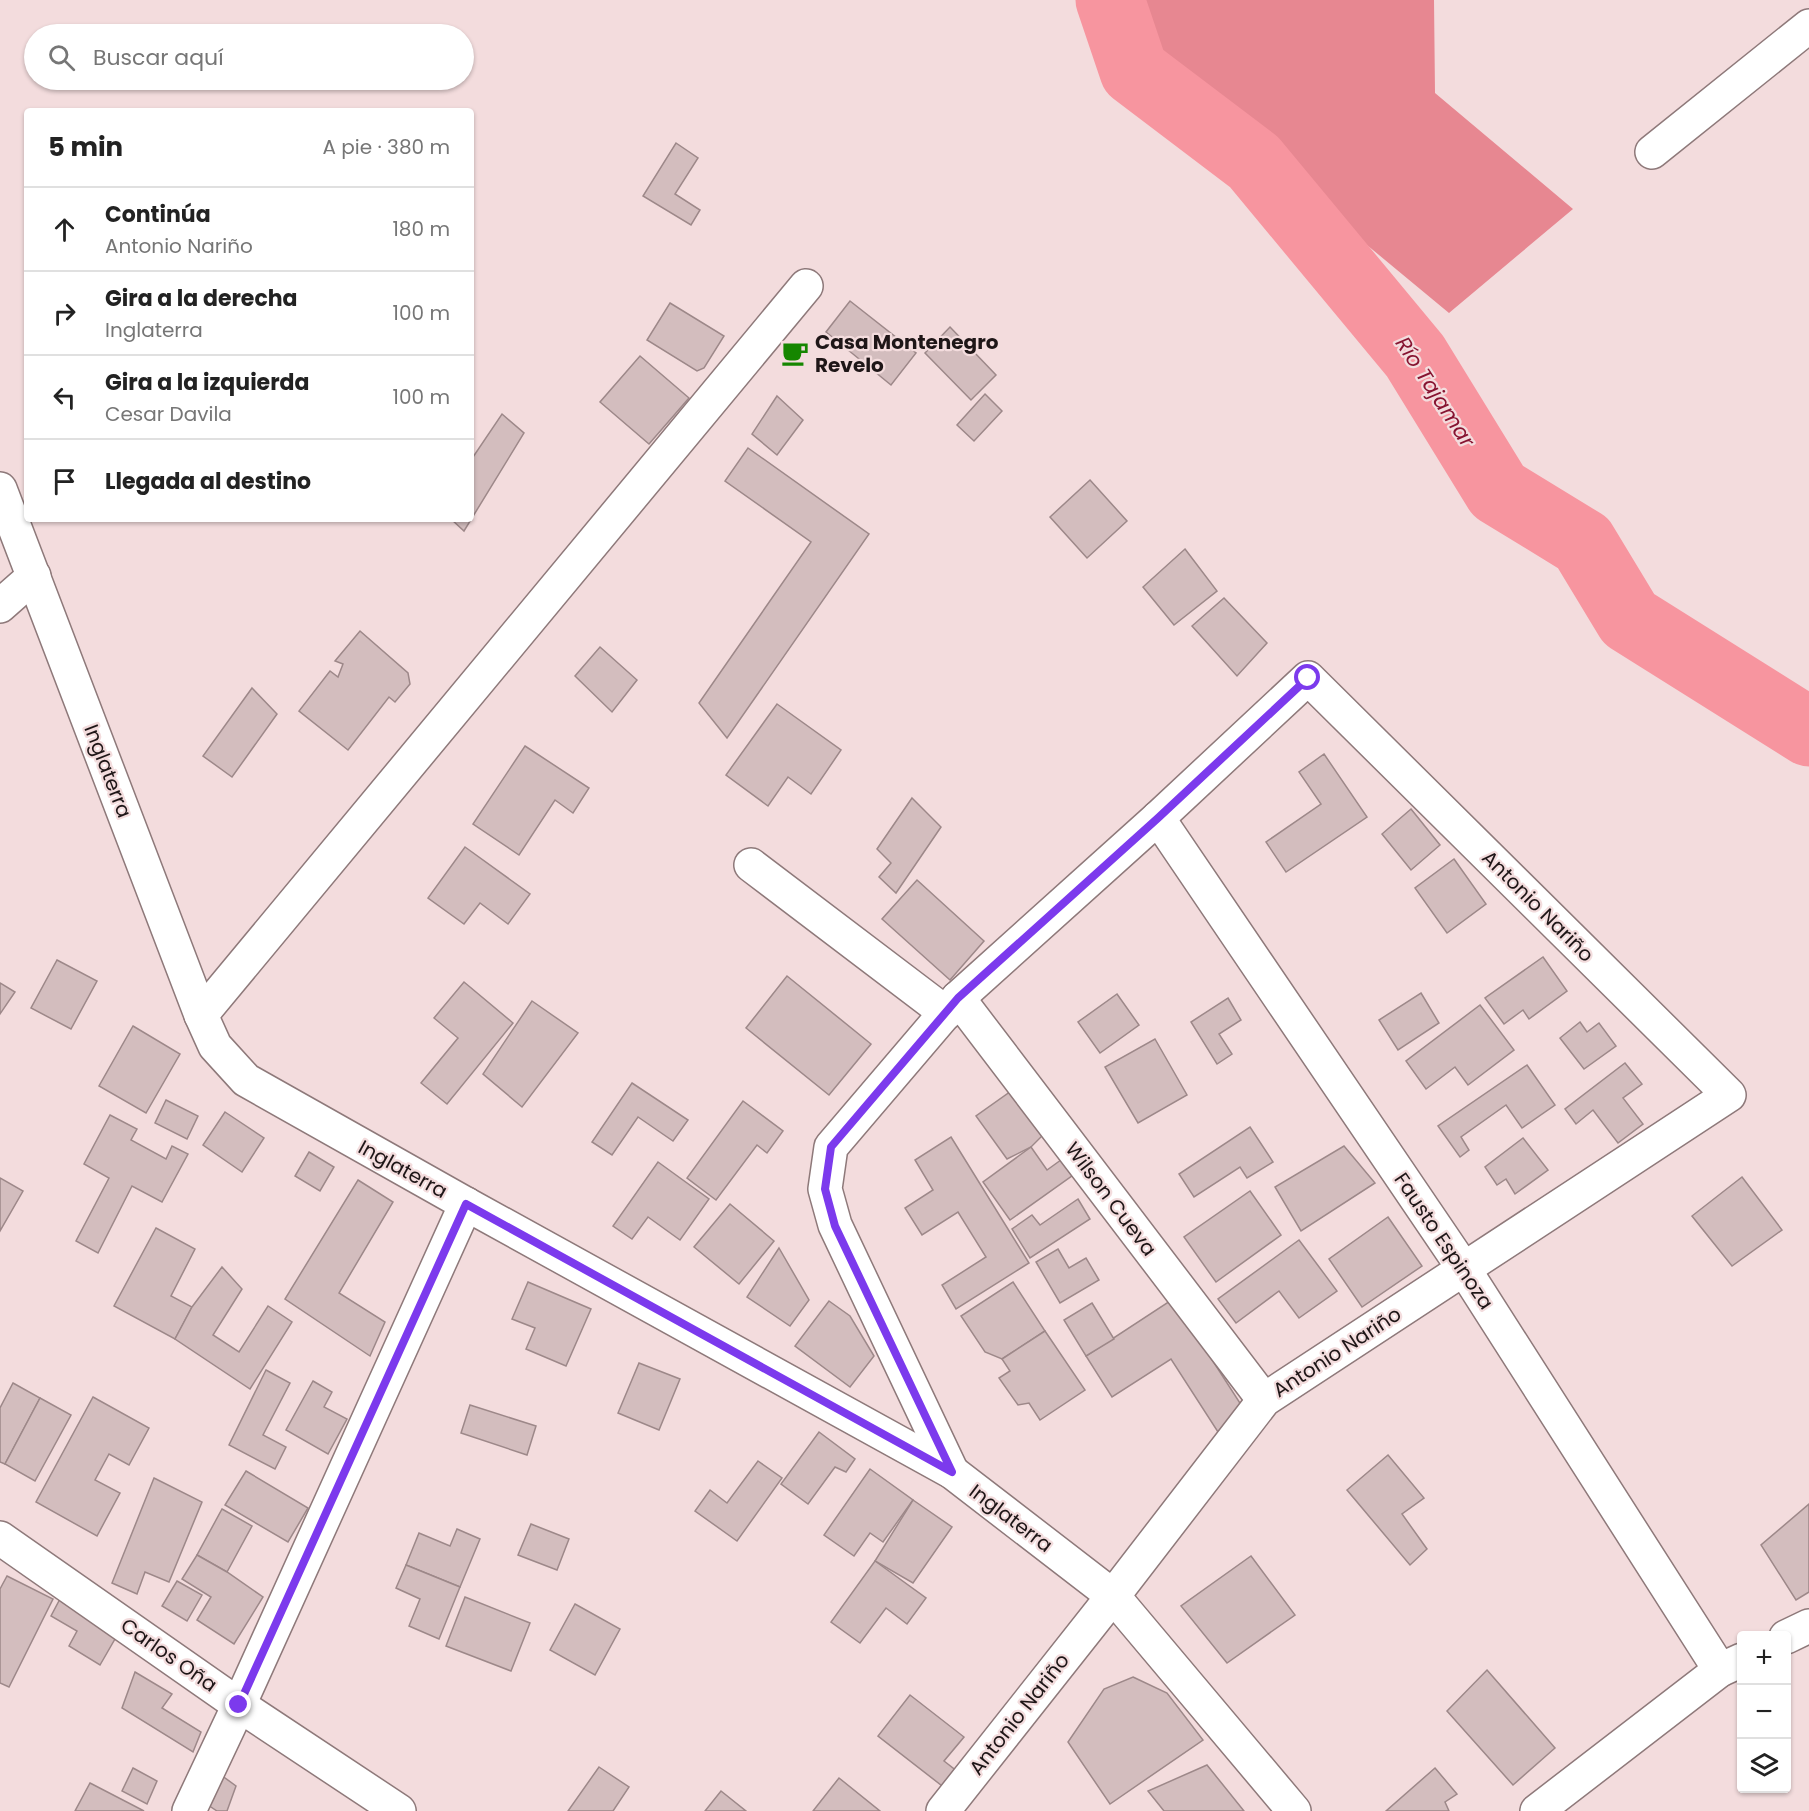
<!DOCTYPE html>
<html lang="es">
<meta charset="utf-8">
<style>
:root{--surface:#fff;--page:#f6f6f6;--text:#222;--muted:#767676;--line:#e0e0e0}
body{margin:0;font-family:Poppins,sans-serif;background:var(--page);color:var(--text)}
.controls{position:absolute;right:18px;bottom:18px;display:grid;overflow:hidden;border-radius:6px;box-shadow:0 2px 4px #0004}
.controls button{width:54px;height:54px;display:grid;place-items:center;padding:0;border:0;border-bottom:2px solid var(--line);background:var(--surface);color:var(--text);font:30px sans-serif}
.stop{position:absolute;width:18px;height:18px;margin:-14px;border:4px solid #7c3aed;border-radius:50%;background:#fff}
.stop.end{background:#7c3aed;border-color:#fff;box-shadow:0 2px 6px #0008}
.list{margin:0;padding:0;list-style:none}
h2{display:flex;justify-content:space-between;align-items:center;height:78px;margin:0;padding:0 24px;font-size:26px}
h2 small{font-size:20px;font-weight:400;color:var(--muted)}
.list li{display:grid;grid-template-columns:39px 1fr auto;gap:18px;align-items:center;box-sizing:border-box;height:84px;padding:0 24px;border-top:2px solid var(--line)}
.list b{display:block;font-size:22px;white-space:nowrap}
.list p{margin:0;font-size:20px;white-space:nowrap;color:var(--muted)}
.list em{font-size:20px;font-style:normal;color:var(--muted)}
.icon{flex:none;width:33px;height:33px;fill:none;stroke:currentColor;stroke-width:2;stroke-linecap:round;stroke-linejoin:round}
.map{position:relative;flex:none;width:1809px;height:1811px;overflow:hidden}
.search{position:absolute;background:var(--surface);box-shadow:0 2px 4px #0004;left:24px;top:24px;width:450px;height:66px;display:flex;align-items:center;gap:15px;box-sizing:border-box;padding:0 21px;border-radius:33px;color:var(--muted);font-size:22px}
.panel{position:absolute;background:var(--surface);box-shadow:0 2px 4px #0004;left:24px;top:108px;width:450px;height:414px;border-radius:6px}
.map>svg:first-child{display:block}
.forest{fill:#e78791}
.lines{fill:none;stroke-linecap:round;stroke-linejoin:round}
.river{stroke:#f7959f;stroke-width:69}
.building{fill:#d3bdbe;stroke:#9d8889;stroke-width:1.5}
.minor-casing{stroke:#8e797a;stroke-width:36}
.minor{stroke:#fff;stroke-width:33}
.route{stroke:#7c3aed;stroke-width:8}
.labels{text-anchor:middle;stroke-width:4.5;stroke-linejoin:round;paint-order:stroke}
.poi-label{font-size:20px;font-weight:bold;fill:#1e1617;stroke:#f3dcdd;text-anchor:start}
.street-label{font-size:20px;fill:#1e1617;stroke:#f3dcdd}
.water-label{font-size:21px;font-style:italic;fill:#871431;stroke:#f3dcdd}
</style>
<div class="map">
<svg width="1809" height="1811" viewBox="0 0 1809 1811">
<rect width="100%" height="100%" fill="#f3dcdd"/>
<path class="forest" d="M1100,0H1434L1435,93L1573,209L1449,313L1315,202Z"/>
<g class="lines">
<path class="river" d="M1110,0L1134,71L1254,162L1415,356L1498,491L1583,543L1629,619L1809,732"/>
</g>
<g class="building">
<path d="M676,143L698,158L675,194L700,210L691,225L643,196Z"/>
<path d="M850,301L916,353L891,385L826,332Z"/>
<path d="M670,303L724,336L704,368L697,371L647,340Z"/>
<path d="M950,327L996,375L971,400L925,353Z"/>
<path d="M640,356L689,398L649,444L600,402Z"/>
<path d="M985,394L1002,411L974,441L957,425Z"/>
<path d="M777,396L803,420L777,455L752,434Z"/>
<path d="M502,414L524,433L464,531L451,519H471V460Z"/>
<path d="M748,448L869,534L727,738L699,703L811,542L725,481Z"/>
<path d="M1090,480L1127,521L1087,558L1050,517Z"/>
<path d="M1185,549L1217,591L1174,625L1143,587Z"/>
<path d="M1224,598L1267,643L1237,676L1192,626Z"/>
<path d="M360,631L408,673L410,684L395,702L389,697L348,750L299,711L330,671L338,677L343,664L335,661Z"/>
<path d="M600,647L637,680L612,712L575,676Z"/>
<path d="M252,688L277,714L232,777L203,756Z"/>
<path d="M777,704L841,750L811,794L788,777L768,806L726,775Z"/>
<path d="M525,746L589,788L573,813L555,800L519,855L473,824Z"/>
<path d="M1324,754L1367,817L1286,872L1266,842L1321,804L1299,772Z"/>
<path d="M912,798L941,827L896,893L879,877L891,863L877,849Z"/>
<path d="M1411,809L1440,845L1411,870L1382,834Z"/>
<path d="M465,847L530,894L508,924L480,903L464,924L428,898Z"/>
<path d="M1454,859L1486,904L1447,933L1415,888Z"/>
<path d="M917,880L984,941L950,980L882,919Z"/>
<path d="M1543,957L1567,991L1529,1019L1523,1010L1504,1024L1485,998Z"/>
<path d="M57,960L97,981L71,1029L31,1008Z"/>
<path d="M787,976L871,1044L829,1095L746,1028Z"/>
<path d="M464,982L513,1023L447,1104L421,1083L458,1038L434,1018Z"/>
<path d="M0,983L15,992L0,1014Z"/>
<path d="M1421,993L1439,1023L1398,1050L1379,1020Z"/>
<path d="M1117,994L1139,1025L1100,1053L1078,1022Z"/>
<path d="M1228,998L1241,1020L1219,1034L1232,1054L1217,1064L1191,1022Z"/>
<path d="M532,1001L578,1033L522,1107L483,1074Z"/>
<path d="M1480,1005L1514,1050L1468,1085L1455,1067L1426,1089L1406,1061Z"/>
<path d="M1580,1022L1587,1032L1599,1023L1616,1046L1584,1069L1560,1038Z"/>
<path d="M133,1026L180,1054L146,1113L99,1086Z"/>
<path d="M1155,1039L1187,1095L1138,1123L1105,1067Z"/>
<path d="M1625,1063L1642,1084L1623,1098L1643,1124L1618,1143L1593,1110L1576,1124L1565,1109Z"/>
<path d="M1527,1065L1555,1105L1522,1128L1506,1105L1461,1137L1469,1150L1460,1157L1438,1126Z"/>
<path d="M632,1083L688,1120L673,1141L638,1117L612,1155L592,1142Z"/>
<path d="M1021,1084L1051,1127L1031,1147L1007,1159L976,1116Z"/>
<path d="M166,1100L198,1116L187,1139L155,1123Z"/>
<path d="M743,1101L783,1131L767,1153L757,1145L716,1200L687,1178Z"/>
<path d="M225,1112L264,1138L242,1172L203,1145Z"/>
<path d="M110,1115L137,1129L131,1140L166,1159L172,1146L188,1154L162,1202L132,1186L98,1253L76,1241L109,1178L84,1164Z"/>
<path d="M1250,1127L1273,1162L1247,1178L1240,1167L1194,1197L1179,1174Z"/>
<path d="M951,1137L1029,1263L956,1309L942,1285L986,1257L958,1212L922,1235L905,1208L933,1190L915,1160Z"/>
<path d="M1523,1138L1548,1170L1515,1194L1506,1179L1497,1185L1485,1167Z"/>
<path d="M1344,1146L1375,1183L1301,1231L1275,1187Z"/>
<path d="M1031,1147L1047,1170L1072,1152L1083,1168L1010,1220L983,1182Z"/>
<path d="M309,1152L334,1167L320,1191L295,1176Z"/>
<path d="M658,1162L709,1199L680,1240L648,1217L632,1239L613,1226Z"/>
<path d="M1742,1177L1782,1230L1732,1266L1692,1216Z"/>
<path d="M0,1178L23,1191L0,1231Z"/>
<path d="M358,1180L393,1202L339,1293L385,1322L370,1356L285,1299Z"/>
<path d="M1250,1191L1281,1235L1216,1282L1184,1237Z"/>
<path d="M1078,1199L1090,1219L1030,1258L1012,1229L1032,1215L1040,1225Z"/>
<path d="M730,1204L774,1241L739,1284L694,1247Z"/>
<path d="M1388,1217L1422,1266L1362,1307L1329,1259Z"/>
<path d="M156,1228L195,1249L171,1296L192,1307L175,1339L114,1306Z"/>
<path d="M1299,1240L1337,1291L1299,1318L1279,1291L1236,1323L1218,1299Z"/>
<path d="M779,1248L809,1300L790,1326L747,1297Z"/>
<path d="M1058,1249L1069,1268L1086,1258L1099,1280L1060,1303L1036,1262Z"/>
<path d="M222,1267L242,1289L213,1335L239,1352L268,1306L292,1322L250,1389L175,1339L192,1307Z"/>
<path d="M528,1282L591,1309L566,1366L526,1349L535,1328L512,1319Z"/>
<path d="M1013,1282L1045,1331L1002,1359L985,1352L961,1316Z"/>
<path d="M1173,1299L1247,1414L1218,1432L1171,1359L1112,1397L1086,1356Z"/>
<path d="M829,1301L850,1316L874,1356L850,1387L795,1346Z"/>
<path d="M1092,1303L1114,1339L1086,1356L1064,1320Z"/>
<path d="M1045,1331L1085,1390L1040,1420L1029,1403L1018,1405L999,1378L1010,1371L1002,1359Z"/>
<path d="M639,1363L680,1379L659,1430L618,1413Z"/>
<path d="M266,1370L290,1383L263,1435L286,1447L275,1469L229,1445Z"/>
<path d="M313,1381L332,1392L324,1407L347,1419L328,1454L286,1430Z"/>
<path d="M13,1383L40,1398L5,1464L0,1462V1408Z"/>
<path d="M93,1397L149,1428L129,1465L109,1454L95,1480L120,1493L97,1536L36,1502Z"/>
<path d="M40,1398L71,1415L35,1481L5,1464Z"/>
<path d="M470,1405L536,1426L527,1455L461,1433Z"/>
<path d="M819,1432L855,1459L846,1472L835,1467L808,1504L781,1484Z"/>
<path d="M1388,1455L1424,1498L1402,1514L1427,1549L1410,1565L1347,1490Z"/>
<path d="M758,1461L782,1478L737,1541L695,1511L710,1490L727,1503Z"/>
<path d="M870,1469L913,1500L883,1542L870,1533L854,1556L824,1535Z"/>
<path d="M246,1471L308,1508L288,1542L225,1505Z"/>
<path d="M154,1478L202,1502L169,1582L145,1572L137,1594L112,1583Z"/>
<path d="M913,1500L952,1527L913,1583L875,1561Z"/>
<path d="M1809,1504V1592L1796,1600L1761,1545Z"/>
<path d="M222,1509L252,1526L227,1572L197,1555Z"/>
<path d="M531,1524L569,1539L557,1570L518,1555Z"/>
<path d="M457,1529L480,1539L460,1587L406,1565L419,1533L450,1546Z"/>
<path d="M197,1555L227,1572L263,1597L234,1644L197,1620L211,1597L182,1579Z"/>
<path d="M1251,1556L1295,1615L1227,1663L1181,1606Z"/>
<path d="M875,1561L926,1598L907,1624L886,1608L860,1643L831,1622Z"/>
<path d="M406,1565L460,1587L439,1639L409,1626L420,1599L396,1588Z"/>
<path d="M7,1576L53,1599L9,1687L0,1683V1589Z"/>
<path d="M177,1581L202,1595L187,1621L162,1606Z"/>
<path d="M61,1597L119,1632L100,1665L69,1646L77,1631L51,1616Z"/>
<path d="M465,1597L530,1623L511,1671L446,1646Z"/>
<path d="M575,1604L620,1629L595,1675L550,1650Z"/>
<path d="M1487,1670L1555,1748L1513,1785L1447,1711Z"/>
<path d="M135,1672L172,1694L162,1708L201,1732L193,1752L122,1708Z"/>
<path d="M1133,1677L1167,1693L1203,1740L1110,1804L1068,1742L1104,1689Z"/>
<path d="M910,1695L964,1737L944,1761L958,1772L946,1789L878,1736Z"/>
<path d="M1207,1765L1244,1811H1164L1148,1791Z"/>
<path d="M599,1767L629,1787L613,1811H568Z"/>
<path d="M133,1768L157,1781L147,1804L122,1791Z"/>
<path d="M1435,1768L1457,1794L1445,1802L1449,1811H1386Z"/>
<path d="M221,1775L236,1786L227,1811H217L208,1805Z"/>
<path d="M839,1778L880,1811H813Z"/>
<path d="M90,1783L144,1811H75Z"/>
<path d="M721,1791L746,1811H705Z"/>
</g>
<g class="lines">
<defs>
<g id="minor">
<path d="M1652,152L1809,26"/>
<path d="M0,489L201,1015L215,1046L246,1080L466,1204L952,1472L1113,1596L1294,1811"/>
<path d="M0,606L34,576"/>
<path d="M1158,818L1464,1269L1720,1670"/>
<path d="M751,865L946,1013"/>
<path d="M958,998L1264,1400"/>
<path d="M201,1015L806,286"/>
<path d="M0,1538L239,1705L399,1811"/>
<path d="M1786,1637L1809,1626"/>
<path d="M189,1811L239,1705L466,1204"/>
<path d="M943,1811L1113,1596L1264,1400L1729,1095L1308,678L1158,818L958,998L831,1147L825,1189L835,1225L952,1472"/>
<path d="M1537,1811L1720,1670L1742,1660"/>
</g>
</defs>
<use href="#minor" class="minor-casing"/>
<use href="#minor" class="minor"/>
</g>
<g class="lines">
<path class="route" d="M239,1705L466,1204L952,1472L835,1226L825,1189L831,1147L958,998L1158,818L1308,678"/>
</g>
<defs>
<symbol id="cafe-bare" viewBox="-9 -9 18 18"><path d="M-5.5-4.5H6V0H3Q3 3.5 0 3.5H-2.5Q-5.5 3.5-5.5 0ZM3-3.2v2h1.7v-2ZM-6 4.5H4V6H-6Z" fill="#158600" stroke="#f3dcdd" stroke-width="2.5" paint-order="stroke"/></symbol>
</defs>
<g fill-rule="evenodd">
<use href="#cafe-bare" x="776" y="334" width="38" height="38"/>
</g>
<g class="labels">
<g class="poi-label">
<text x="815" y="349">Casa Montenegro<tspan x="815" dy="23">Revelo</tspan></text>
</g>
<g class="street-label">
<text transform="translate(108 771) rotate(69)" y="7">Inglaterra</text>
<text transform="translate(1538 906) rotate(45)" y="7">Antonio Nariño</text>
<text transform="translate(403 1169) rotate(29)" y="7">Inglaterra</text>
<text transform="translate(1111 1199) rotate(53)" y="7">Wilson Cueva</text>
<text transform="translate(1444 1241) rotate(56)" y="7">Fausto Espinoza</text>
<text transform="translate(1337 1352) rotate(-33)" y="7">Antonio Nariño</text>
<text transform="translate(1011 1518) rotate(37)" y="7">Inglaterra</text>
<text transform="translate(169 1655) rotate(35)" y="7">Carlos Oña</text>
<text transform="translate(1019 1714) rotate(-52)" y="7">Antonio Nariño</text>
</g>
<g class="water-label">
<text transform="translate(1435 392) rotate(57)" y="7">Río Tajamar</text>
</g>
</g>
</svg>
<div class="controls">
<button>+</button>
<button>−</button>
<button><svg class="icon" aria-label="layers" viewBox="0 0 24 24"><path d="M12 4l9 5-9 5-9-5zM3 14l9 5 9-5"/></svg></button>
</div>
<div class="stop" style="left:1308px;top:678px"></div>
<div class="stop end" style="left:239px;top:1705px"></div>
<div class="search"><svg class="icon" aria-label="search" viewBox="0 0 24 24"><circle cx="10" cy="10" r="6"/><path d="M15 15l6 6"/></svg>Buscar aquí</div>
<section class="panel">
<h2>5 min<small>A pie · 380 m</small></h2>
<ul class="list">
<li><svg class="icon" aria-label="ahead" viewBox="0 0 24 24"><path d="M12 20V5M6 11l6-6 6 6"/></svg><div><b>Continúa</b><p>Antonio Nariño</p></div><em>180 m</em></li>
<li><svg class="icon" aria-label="right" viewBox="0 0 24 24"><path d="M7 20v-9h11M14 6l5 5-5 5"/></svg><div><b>Gira a la derecha</b><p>Inglaterra</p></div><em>100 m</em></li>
<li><svg class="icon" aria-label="left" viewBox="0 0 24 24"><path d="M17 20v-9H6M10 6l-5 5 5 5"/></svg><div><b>Gira a la izquierda</b><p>Cesar Davila</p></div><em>100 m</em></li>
<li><svg class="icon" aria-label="arrive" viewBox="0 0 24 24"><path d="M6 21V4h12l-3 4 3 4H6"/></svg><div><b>Llegada al destino</b></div></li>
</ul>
</section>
</div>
